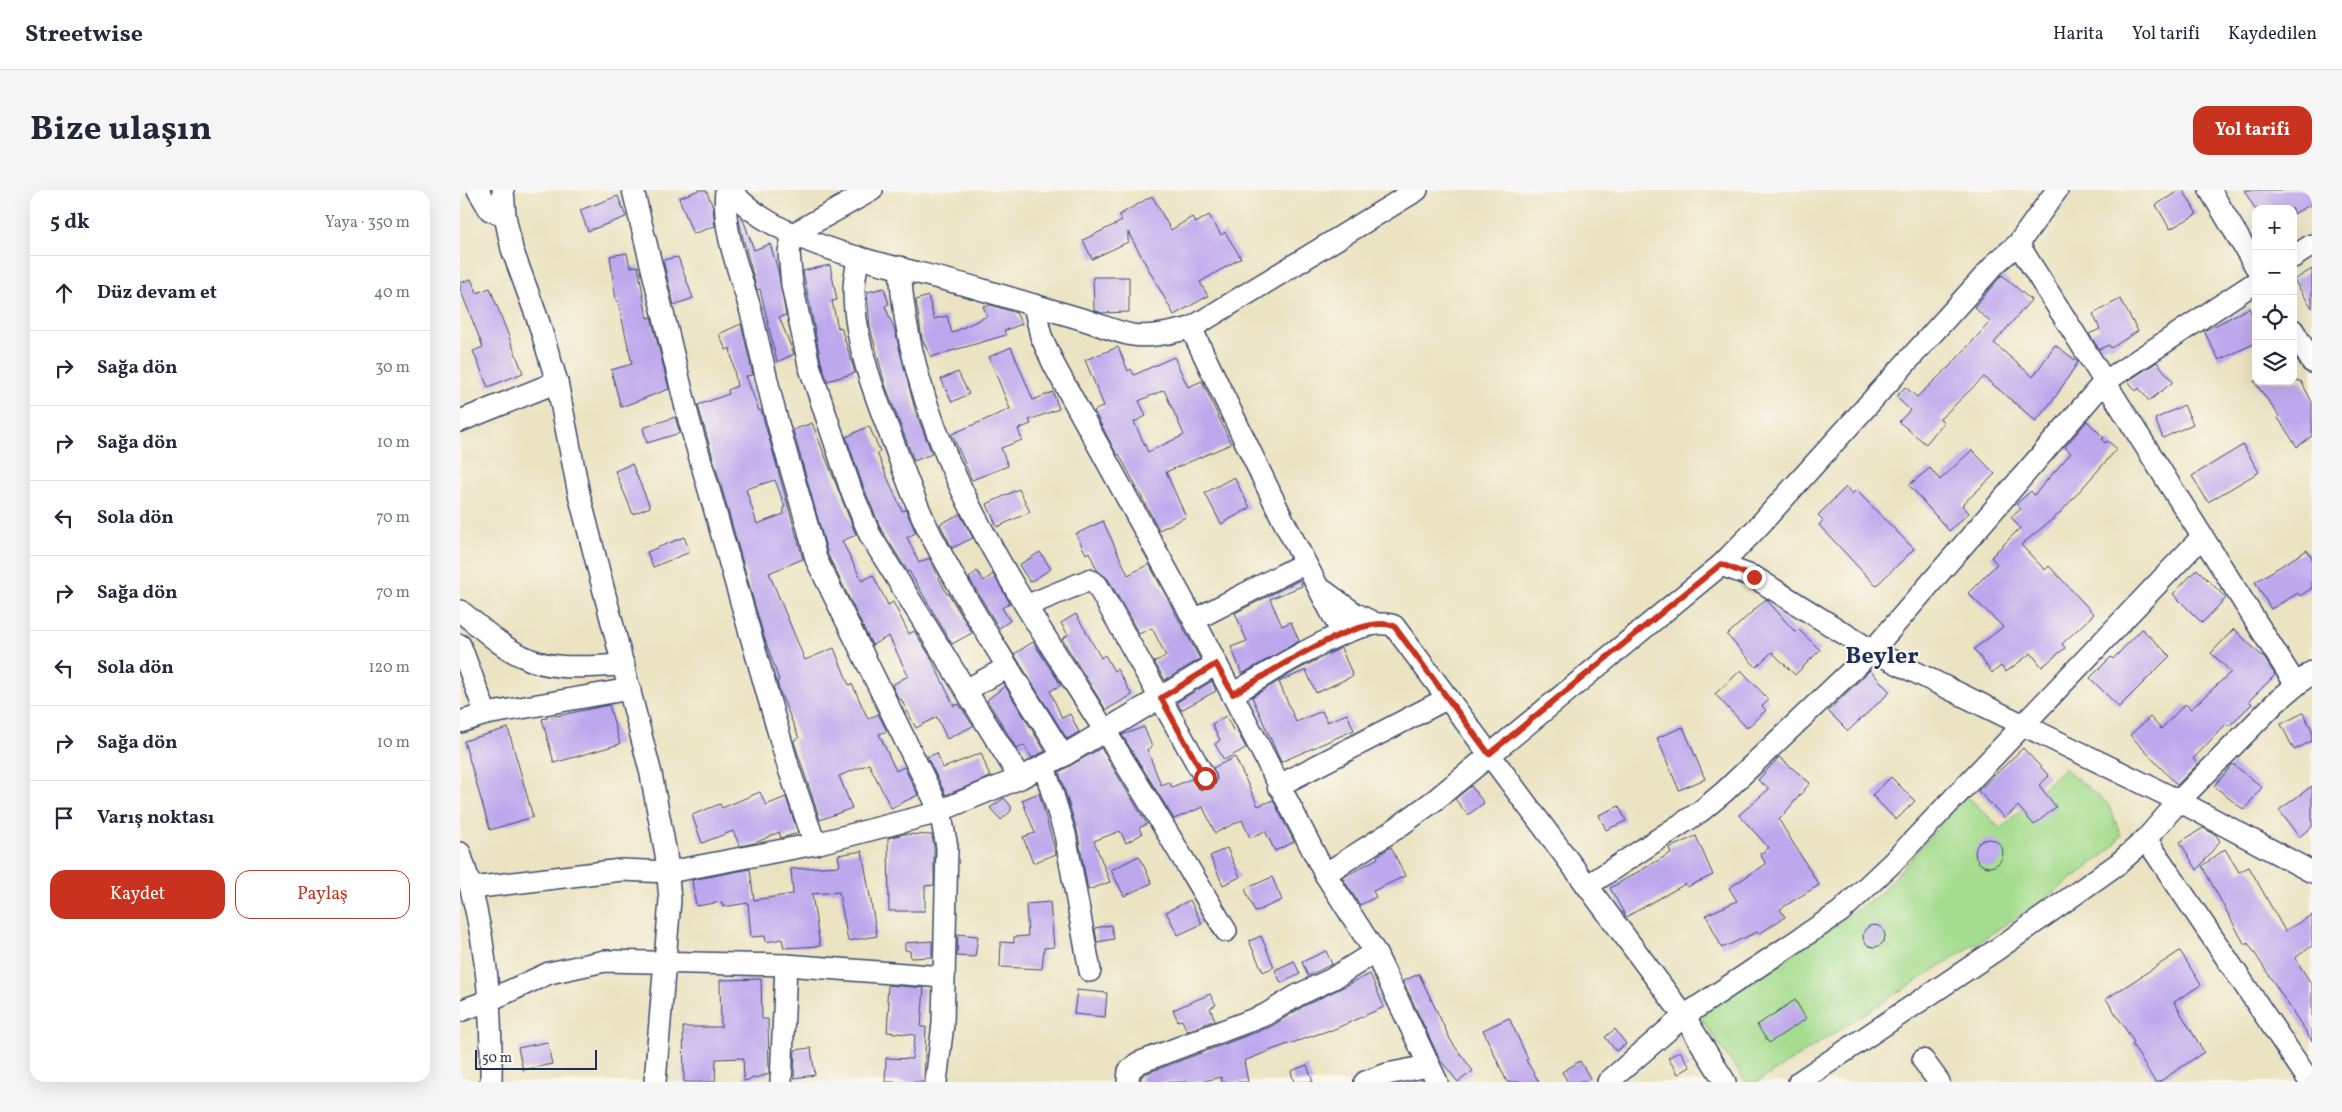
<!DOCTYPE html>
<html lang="tr">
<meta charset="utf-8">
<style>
:root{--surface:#fff;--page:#f6f6f7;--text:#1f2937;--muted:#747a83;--line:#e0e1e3;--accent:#c8321e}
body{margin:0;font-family:Vollkorn,serif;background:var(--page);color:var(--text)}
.controls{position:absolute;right:15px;top:15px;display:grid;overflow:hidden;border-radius:10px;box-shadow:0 5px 20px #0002}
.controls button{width:45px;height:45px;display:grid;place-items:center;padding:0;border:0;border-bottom:1px solid var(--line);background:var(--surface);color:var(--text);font:25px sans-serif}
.scale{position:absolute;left:15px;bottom:12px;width:122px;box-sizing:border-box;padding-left:5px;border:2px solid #1b2f5e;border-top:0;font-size:14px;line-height:18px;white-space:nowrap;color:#1b2f5e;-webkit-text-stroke:4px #fbf7ec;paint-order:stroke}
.stop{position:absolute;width:15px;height:15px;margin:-11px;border:4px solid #c8321e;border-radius:50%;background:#fff}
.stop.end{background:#c8321e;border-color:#fff;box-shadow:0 1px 5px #0008}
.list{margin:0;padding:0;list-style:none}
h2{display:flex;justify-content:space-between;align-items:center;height:65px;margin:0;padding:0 20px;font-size:21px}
h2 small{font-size:16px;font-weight:400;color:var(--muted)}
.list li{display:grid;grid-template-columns:32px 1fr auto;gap:15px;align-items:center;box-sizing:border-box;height:75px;padding:0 20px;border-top:1px solid var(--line)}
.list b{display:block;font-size:19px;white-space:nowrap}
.list em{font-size:16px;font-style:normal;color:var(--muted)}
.actions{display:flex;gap:10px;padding:15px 20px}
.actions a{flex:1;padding:11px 0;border:1px solid var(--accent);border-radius:15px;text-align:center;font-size:18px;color:var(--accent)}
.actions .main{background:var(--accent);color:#fff}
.icon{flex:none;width:28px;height:28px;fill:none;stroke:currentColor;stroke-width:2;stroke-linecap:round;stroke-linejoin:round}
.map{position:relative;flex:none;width:1852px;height:892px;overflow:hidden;border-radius:15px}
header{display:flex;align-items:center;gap:30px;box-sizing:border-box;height:70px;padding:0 25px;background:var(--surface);border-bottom:1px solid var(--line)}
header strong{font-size:24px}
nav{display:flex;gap:28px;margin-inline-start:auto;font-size:18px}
.intro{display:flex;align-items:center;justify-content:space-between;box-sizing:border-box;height:120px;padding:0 30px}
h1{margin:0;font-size:35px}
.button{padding:12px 22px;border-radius:15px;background:var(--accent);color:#fff;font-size:18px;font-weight:700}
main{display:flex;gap:30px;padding:0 30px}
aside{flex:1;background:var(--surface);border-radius:15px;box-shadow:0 5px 20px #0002}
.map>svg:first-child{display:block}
.green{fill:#a5dd8e;stroke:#608676}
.building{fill:#bda8ed;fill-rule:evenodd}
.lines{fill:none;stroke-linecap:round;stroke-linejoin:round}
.minor-casing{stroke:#3a4a6d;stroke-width:24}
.minor{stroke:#fff;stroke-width:21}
.route{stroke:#c8321e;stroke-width:6}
.labels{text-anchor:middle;stroke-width:4;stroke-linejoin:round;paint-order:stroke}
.district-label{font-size:24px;font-weight:bold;fill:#1b2f5e;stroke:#fbf7ec}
</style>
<header>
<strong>Streetwise</strong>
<nav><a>Harita</a><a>Yol tarifi</a><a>Kaydedilen</a></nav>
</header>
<div class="intro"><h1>Bize ulaşın</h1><a class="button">Yol tarifi</a></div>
<main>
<aside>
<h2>5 dk<small>Yaya · 350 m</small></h2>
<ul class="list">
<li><svg class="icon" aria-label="ahead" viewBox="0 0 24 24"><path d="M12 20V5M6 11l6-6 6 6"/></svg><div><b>Düz devam et</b></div><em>40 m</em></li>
<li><svg class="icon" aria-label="right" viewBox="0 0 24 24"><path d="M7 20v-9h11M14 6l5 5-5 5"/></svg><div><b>Sağa dön</b></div><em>30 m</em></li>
<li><svg class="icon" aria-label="right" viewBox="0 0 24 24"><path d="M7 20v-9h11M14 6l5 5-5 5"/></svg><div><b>Sağa dön</b></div><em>10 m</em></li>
<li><svg class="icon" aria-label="left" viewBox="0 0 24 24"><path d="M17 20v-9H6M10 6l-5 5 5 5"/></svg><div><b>Sola dön</b></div><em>70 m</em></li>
<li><svg class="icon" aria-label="right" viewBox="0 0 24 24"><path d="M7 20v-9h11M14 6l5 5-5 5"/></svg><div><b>Sağa dön</b></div><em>70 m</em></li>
<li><svg class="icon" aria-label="left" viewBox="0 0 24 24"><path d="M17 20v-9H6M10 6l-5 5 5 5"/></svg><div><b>Sola dön</b></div><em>120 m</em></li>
<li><svg class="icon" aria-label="right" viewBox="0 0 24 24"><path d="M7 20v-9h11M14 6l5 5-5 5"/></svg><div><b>Sağa dön</b></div><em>10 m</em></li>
<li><svg class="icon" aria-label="arrive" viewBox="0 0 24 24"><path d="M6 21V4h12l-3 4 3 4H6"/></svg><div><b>Varış noktası</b></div></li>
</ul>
<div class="actions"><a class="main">Kaydet</a><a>Paylaş</a></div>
</aside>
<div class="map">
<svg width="1852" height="892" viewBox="0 0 1852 892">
<rect width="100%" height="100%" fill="#fbf7ec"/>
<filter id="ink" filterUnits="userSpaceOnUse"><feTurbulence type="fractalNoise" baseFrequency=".02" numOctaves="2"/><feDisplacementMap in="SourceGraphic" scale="10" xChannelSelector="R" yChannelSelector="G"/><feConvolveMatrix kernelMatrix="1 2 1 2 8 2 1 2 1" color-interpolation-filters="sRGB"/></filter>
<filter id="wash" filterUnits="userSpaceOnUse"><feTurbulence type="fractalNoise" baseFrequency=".0096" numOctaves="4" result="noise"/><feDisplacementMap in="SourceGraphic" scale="20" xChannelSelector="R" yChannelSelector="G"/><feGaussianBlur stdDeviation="1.12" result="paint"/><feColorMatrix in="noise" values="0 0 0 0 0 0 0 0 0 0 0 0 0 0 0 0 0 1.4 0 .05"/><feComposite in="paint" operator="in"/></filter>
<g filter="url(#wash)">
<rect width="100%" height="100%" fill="#ebe3c1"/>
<path class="green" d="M1604,578L1648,614L1661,645L1651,659L1581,712L1297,892H1286L1239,826L1419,705L1506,605L1541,639Z"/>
<g id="blocks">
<g class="building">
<path d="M239,0H246L253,17L255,36L233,44L219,8Z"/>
<path d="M1720,0H1723L1737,24L1710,39L1696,15Z"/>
<path d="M1784,0H1852V14L1833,24V19H1795Z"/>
<path d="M158,6L166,27L128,41L120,20Z"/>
<path d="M692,6L711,40L732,27L736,33L749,25L761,45L765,42L781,68L740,92L748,106L714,125L668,42V52L632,69L623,50L662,31L659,25Z"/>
<path d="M283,29L294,60L310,54L318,80L326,125L319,127L334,164L317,172L300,99L297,100L282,44L279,30Z"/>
<path d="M167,63L170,77L178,76L187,128L191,127L209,199L161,217L151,180L172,174L158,111H156L150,66Z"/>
<path d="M218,67L233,108L214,115L203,70Z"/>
<path d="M370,75L377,110L372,111L378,138L381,137L395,183L367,191L361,172L343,81Z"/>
<path d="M1852,79V118L1834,90Z"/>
<path d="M1542,85L1571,110L1534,153L1573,187L1595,155L1618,172L1596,206L1576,231L1524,187L1480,229L1484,232L1466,254L1439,232L1450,220L1436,207L1445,197L1457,207L1490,176L1530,132L1514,117Z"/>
<path d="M633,87H669V122L642,123L634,120Z"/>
<path d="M11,89L17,103L30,98L63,183L28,197L13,161L23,157L0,99V93Z"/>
<path d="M424,98L429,114L425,116L435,141L455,220L472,264L454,271L425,194L410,137L407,102Z"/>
<path d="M468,106L474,129L487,126L492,143L527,126L523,116L531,115L556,123L562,134L544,141L546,145L471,167L462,149L456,110Z"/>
<path d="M1660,109L1678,141L1651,158L1649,155L1639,159L1629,144L1640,139L1633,124Z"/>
<path d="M1789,118L1796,133V153L1759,170L1744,141Z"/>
<path d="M281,134L293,185L286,186L299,221L301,220L343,369L309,383L345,470L374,458L389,495L392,494L408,529L418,524L427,541L419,544L436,581L444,577L458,605L431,618L409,574L379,586L392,618L360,630L334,552V550L339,548L319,500L317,491L319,490L304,447L238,215L269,204L268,200L277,196L270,158L266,160L259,144ZM315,290L325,317H323L324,324L297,334L286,299Z"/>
<path d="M551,157L573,210L593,202L599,219L569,230L571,234L558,239L562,250L541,258L548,276L512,290L492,244L550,219L529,167Z"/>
<path d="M658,157L668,181L671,179L674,185L714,167L728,197L742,191L771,254L706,282L726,327L699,340L659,264L657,265L634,221L644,216L625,170ZM704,200L724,245L688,262L674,232L686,226L679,211Z"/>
<path d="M1697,172L1713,192L1689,211L1679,198L1676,201L1668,191Z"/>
<path d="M498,182L509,204L492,212L481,189Z"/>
<path d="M1794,191H1841L1852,212V246L1837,257L1818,228L1819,226Z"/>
<path d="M1724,215L1733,234L1703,248L1695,229Z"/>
<path d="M215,227L220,243L187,253L183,238Z"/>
<path d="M1627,231L1644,248L1642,249L1645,253L1648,251L1657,259L1600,323L1561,355L1585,380L1589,376L1634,424L1602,454L1605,458L1582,477L1571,463L1546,482L1541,476L1532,483L1514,459L1543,437L1508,403L1537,374L1531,367L1560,338L1551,327L1561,319L1556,314L1571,301L1574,305L1611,263L1605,257Z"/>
<path d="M352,233L396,345L382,351L402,391L413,385L428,415L433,412L449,444L454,441L470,466L494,516L499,514L513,536L487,549L477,527L456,538L441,509L439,510L432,495L448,486L429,446L412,455L368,365L333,240Z"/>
<path d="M409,236L420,261L417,263L428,289L442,321L446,320L456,343L447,347L459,373L469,368L487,404L488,403L512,443L492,454L449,381L448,382L421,339L403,296L386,247Z"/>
<path d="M1783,255L1799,282L1748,312L1732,286Z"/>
<path d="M1512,260L1535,284L1502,315L1509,323L1489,341L1449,295L1470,278L1480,290Z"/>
<path d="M172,274L190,317L173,324L155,281Z"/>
<path d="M774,287L790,318L761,334L745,303Z"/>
<path d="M1386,297L1392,304L1396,300L1454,359L1416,396L1359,335L1363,330L1358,325Z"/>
<path d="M559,299L570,322L537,337L527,314Z"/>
<path d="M500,324L513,348L492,358L480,334Z"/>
<path d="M643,331L668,385L689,374L740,469L705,490L694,472L706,466L692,438L679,444L648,389L637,380L629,362L626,364L616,344Z"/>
<path d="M224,347L230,362L193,377L187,362Z"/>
<path d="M1847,360L1852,368V398L1840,406L1838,403L1811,419L1795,392Z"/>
<path d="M580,362L591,379L570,392L559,375Z"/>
<path d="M1737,379L1766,408L1742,433L1713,404Z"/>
<path d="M517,381L524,391L533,384L550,413L542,418L550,431L539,438L509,388Z"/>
<path d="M840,390L842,396L810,409L822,436L831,432L839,451L782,484L771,457L787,451L775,423Z"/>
<path d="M1306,409L1335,442L1338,439L1360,460L1335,485L1312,462L1296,477L1267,445Z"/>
<path d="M616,424L641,468L645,465L654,481L657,479L672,505L646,520L602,449L608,445L601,433Z"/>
<path d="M1682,439L1710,466L1659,517L1630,488L1651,467L1653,469Z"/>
<path d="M1774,439L1805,469L1815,485L1789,511L1792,514L1769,536L1766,534L1733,569L1738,574L1717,595L1670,545L1690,527L1701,539L1725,514L1731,519L1771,482L1751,463Z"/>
<path d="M573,452L601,495L590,501L602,528L610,524L619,542L607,549L554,464Z"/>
<path d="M881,458L893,486L856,503L846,480L819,492L836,532L862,521L867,532L887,524L894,540L821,572L792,507L835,481Z"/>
<path d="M1281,480L1309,510L1302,516L1306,520L1287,538L1255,504Z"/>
<path d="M1410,480L1430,502L1388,541L1368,521Z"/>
<path d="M752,491L756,501L721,520L717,512Z"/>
<path d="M545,496L585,561L572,568L564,555L557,559L527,510Z"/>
<path d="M149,515L160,554L94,573L82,529Z"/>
<path d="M1843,523L1852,540V551L1834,560L1821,534Z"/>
<path d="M766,526L774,542L777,541L786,558L764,570L755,554L760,550L752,534Z"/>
<path d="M684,537L692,557L687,559L701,595L709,592L712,597L731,589L739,599H751L755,595L757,589L753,578L775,567L798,616L813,610L834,652L815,661L805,641L790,648L782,630L755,643L743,617L714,629L662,545Z"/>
<path d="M1223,537L1245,589L1219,600L1197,548Z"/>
<path d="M48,538L73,627L30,640L4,551Z"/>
<path d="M641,558L687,634L679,638L682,644L666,653L660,641L634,651L650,692L628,700L617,640L599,582Z"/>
<path d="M1563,558L1589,586L1579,595L1596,617L1574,635L1558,616L1545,628L1518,601Z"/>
<path d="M477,563L483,578L521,563L530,587L486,605L467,567Z"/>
<path d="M1319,567L1350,593L1319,630L1359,695L1320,719L1325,727L1299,744L1297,742L1262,758L1246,725L1277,711L1269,698L1306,674L1300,664L1309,658L1279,625L1309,599L1298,590Z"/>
<path d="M1773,574L1802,597L1784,620L1754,596Z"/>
<path d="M1431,587L1455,611L1436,630L1412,605Z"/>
<path d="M1011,596L1024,613L1008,625L995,609Z"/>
<path d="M1852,596V637L1839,647L1819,620Z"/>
<path d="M300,602L306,615L326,607L338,643L321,648L319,642L295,653L280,656L273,641L242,653L232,625L260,614L262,618Z"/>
<path d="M579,603L596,664L573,673L563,647L575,643L562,610Z"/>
<path d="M544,608L551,616V621L541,630L530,618Z"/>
<path d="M1159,616L1166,631L1146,640L1139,625Z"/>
<path d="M1743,638L1756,645L1760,651L1737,680L1720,652Z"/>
<path d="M444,644L472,645L474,658V695L465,696V721H429L428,648Z"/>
<path d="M1236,646L1253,685L1227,697L1225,694L1166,727L1150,698L1211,663L1209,658Z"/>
<circle cx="1529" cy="663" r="14"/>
<path d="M931,657L945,686L913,701L916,707L900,715L882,688L918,668L917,666Z"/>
<path d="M767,658L780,687L763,695L750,666Z"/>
<path d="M1765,659L1779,682L1789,677L1825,741L1852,725V756L1835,768L1852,795V851L1788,753L1785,755L1742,676Z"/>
<path d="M402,661L417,746L388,751L379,702L352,704L360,756L324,758L322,749L306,752L305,746L291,747L288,713L263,717L262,712L236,716L232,690L290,679L294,710L333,704L331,679L380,676L378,665Z"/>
<path d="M679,666L692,693L664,706L651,680Z"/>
<path d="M812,687L822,710L795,722L785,699Z"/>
<path d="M730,710L742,734L718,745L706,722Z"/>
<path d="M590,712L594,757L584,758L582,779L540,777L541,752L554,753V747L568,746L566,714Z"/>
<path d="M651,735L654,749L637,752L635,738Z"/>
<circle cx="1414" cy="746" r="11"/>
<path d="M498,744L518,746L515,767L497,766Z"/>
<path d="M801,746L814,777L803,782L789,751Z"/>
<path d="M472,751V767L451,768L450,761L445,760V753Z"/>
<path d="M866,761L872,774L848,786L842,772Z"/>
<path d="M1720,761L1741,795L1714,812L1744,862L1699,892H1695L1672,854L1674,852L1646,809Z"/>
<path d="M834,771L840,784L821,793L815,780Z"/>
<path d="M910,784L924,817L870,841V840L817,858L784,871L788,892H762L761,887L741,892H681V887L685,884L810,837L844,816Z"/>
<path d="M959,784L991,851L1013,881L998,892L980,870L943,791Z"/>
<path d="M301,789L302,829H308L309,884L284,891L283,868L256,869L255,892H224L223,837H261L260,790Z"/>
<path d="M428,795L464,798L461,837H466L464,892H425L426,868L452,869L455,845L427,842L429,812L427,811Z"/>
<path d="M617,800L647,803L645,827L614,824Z"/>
<path d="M750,804L756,815L750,818L755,830L727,841L722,830L718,831L713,820Z"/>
<path d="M1335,810L1346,829L1309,853L1297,835Z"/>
<path d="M1049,828L1068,869L1066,870L1079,892H1047L1023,840Z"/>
<path d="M1155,839L1166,854L1156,861L1145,847Z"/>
<path d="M87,852L92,874L63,880L58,858Z"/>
<path d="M351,858L355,885L334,888L335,860Z"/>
<path d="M1220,861L1230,877L1218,884L1208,868Z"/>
<path d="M1120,871L1130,888L1124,892H1108L1102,882Z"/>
<path d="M847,875L853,892H834L831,881Z"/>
</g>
</g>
</g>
<g filter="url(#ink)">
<use href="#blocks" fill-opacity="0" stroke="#3a4a6d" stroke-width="1"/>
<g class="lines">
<defs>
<g id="minor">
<path d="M18,0L30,20L45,26"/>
<path d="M43,0L45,26L52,59L78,130L97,192L119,304L191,584L206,664L210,710L195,892"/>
<path d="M173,0L229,230L329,579L355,654"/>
<path d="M266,0C262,43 280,81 291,122C300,158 307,194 317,230C329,276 345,322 356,369L480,621L487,657L483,834L476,892"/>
<path d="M270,0C325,63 446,76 523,100C557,110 591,120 625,130C640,135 656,142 672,145C691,148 713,142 731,138L957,0"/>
<path d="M412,0L333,44L329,62L332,95L349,175L391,300L410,345L560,588"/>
<path d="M1750,0L1796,77"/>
<path d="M1558,54L1836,495"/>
<path d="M398,67C397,78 394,89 394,100C394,152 415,206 434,254C445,284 456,316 471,345C511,421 558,493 603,566"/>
<path d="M1833,67L1852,55"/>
<path d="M440,77C448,249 556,400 645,541C687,607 726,674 766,741"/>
<path d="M574,115L581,146L594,175L734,430L865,684L915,762L977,892"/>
<path d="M731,138L823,330L882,443"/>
<path d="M1833,140L1852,172"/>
<path d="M0,231L97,192"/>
<path d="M1261,375L1294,387L1412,461L1719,611L1852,682"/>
<path d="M864,401L894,423L916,434"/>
<path d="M566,416L629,390L637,395L745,588"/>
<path d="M0,421C20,436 39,456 62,466C93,482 130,476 164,475"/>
<path d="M734,430L845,373"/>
<path d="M0,455L26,524"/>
<path d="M506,500L548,477"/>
<path d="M773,504C806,485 899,422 934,436L1224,826L1265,892"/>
<path d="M0,532L26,524L170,499"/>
<path d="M584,576L605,644L630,781"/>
<path d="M818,596L988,508"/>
<path d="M1686,649L1850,892"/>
<path d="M0,663C26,738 32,814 31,892"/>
<path d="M865,684L934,640L975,610L1261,375L1296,339L1537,72L1558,54L1597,0"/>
<path d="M1127,696L1241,621L1264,602L1412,461L1638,199L1649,189L1796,92"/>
<path d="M12,698L161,680L209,682L355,654L472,624L560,588L603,566L756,474"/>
<path d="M0,821L30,810L89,783L145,771L326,775L484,787"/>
<path d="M1463,870L1479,892"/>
<path d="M321,892L326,775"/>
<path d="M668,892L669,881L678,873L805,825L838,805L872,789L915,762"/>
<path d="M905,892L927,884L968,876"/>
<path d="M1148,892L1224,826L1380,722L1432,673L1742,347"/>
<path d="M1339,892L1539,758L1659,673L1686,649L1719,611L1815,513L1852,482"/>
</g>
</defs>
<use href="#minor" class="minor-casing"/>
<use href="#minor" class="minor"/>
</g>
</g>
<g class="lines" filter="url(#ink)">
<path class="route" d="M745,588L701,508L756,474L773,504C807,485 899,422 934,436L1029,564L1261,374L1294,387"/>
</g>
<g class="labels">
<g class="district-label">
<text x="1422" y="473">Beyler</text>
</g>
</g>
</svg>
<div class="controls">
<button>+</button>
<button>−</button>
<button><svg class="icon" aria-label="locate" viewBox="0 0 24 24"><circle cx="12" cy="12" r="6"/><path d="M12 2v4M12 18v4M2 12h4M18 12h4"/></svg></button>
<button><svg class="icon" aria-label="layers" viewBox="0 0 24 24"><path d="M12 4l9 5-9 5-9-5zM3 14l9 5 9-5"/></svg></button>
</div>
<div class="scale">50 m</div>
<div class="stop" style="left:745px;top:588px"></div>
<div class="stop end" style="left:1294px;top:387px"></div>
</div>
</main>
